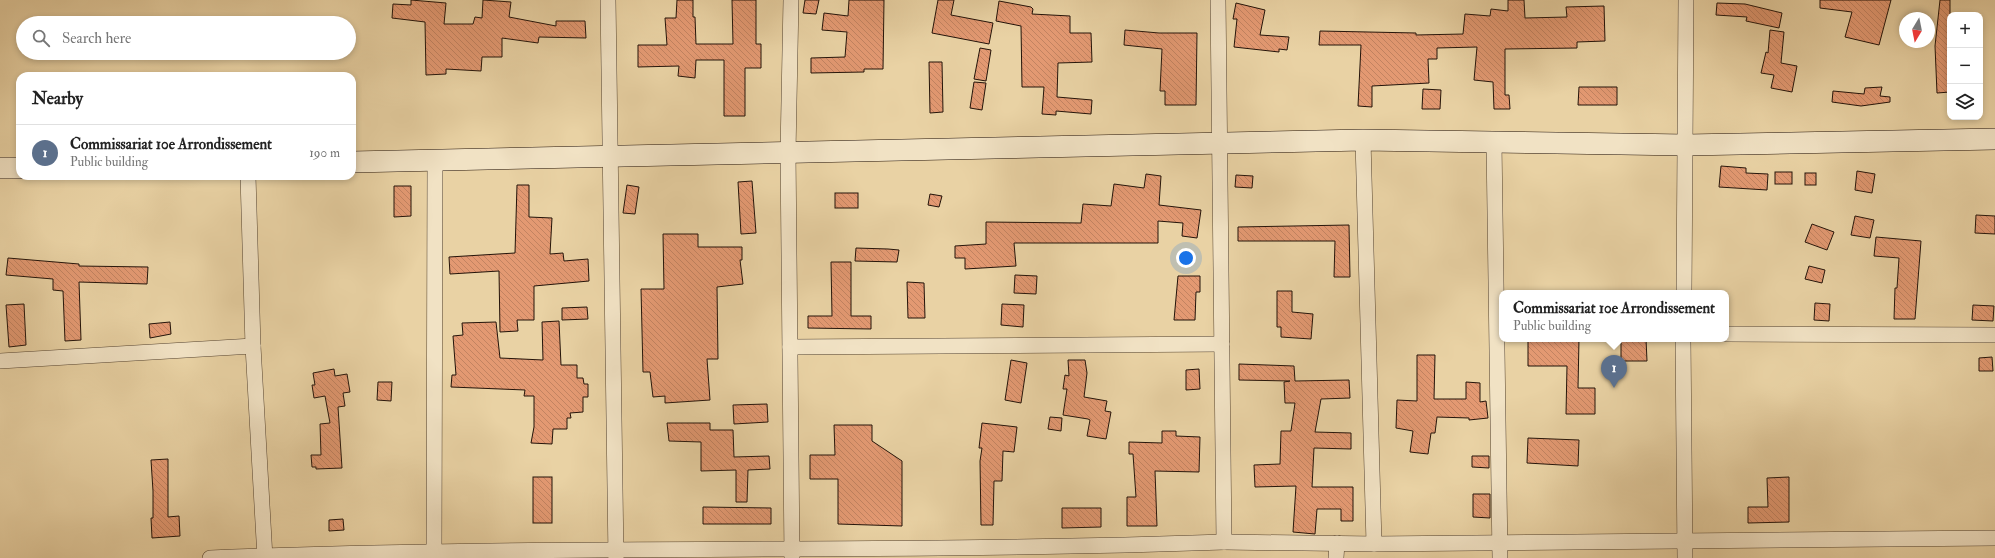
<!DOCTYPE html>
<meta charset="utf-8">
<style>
:root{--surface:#fff;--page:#f6f6f6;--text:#222;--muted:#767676;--line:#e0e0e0;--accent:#2563eb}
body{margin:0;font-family:"IM FELL Double Pica",serif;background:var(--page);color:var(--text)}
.controls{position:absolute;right:12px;top:12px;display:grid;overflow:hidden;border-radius:8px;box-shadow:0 2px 6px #0003}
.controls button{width:36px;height:36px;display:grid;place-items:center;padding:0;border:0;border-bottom:1px solid var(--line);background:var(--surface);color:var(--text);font:20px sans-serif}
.compass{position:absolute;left:1899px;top:12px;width:36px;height:36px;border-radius:50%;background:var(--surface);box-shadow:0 2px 6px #0003;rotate:190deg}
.you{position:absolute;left:1186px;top:258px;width:14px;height:14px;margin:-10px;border:3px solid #fff;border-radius:50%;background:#1a73e8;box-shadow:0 0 0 6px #1a73e833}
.badge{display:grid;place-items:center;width:26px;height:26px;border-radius:50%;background:var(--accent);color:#fff;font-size:13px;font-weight:700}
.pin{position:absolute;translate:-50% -33px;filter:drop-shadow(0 1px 2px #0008)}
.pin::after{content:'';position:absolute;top:21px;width:14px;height:12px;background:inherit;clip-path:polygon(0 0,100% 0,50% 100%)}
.popup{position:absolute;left:1499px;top:290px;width:230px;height:52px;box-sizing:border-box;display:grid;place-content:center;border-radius:8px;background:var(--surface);filter:drop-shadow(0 1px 3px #0005);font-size:13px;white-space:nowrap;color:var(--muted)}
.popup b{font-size:15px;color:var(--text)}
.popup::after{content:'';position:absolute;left:50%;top:100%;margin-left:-8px;border:8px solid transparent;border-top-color:var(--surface)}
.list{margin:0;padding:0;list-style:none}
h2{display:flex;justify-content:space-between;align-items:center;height:52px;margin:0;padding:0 16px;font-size:17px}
h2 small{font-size:13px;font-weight:400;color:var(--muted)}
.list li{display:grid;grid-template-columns:26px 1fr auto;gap:12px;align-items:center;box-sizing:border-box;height:56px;padding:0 16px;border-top:1px solid var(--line)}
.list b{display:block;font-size:15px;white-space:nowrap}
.list p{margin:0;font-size:13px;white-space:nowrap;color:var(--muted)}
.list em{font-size:13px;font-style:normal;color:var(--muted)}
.icon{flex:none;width:22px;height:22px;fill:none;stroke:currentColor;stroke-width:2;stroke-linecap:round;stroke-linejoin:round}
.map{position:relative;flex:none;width:1995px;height:558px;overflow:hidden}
.search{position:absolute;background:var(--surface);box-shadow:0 2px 6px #0003;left:16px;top:16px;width:340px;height:44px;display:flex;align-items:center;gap:10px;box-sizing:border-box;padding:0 14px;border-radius:22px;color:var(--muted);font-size:15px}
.panel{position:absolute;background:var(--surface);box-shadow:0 2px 6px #0003;left:16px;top:72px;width:340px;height:108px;border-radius:12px}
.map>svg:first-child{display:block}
.building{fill:url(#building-back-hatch);stroke:#231309}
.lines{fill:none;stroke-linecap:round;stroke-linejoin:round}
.street-casing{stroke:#544330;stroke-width:16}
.secondary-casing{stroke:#231309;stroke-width:22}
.street{stroke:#f1e2c4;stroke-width:15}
.secondary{stroke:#f1e2c4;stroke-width:21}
</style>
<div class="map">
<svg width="1995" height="558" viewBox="0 0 1995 558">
<defs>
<pattern id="building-back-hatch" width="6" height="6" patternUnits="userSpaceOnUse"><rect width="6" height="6" fill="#e39972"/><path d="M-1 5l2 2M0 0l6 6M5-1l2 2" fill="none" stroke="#c28361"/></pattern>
</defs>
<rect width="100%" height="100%" fill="#e9d2a4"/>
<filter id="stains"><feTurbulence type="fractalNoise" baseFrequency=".005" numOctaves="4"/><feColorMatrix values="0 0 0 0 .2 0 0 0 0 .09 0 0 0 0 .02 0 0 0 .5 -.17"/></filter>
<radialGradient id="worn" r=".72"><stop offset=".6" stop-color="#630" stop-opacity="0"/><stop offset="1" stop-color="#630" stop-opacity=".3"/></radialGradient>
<g class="building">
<path d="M411,0L446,3L444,24H473L475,17L482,18L483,0L511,2L509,17L556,26V21H585L586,38L539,37L538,43L502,38V57H482L481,71L446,69V74L426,75L425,22L392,18L393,4L411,5Z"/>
<path d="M677,0H693V17H695L696,44H733L732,0H756V44H761V68H745V116H724V60H696L695,78L678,76L679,66L638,67V45H667L665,18H676Z"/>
<path d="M805,0H819L816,14L803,13Z"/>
<path d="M849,0H884L883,69H864V72L811,73V58L845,57L847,32L822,30L824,13L848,16Z"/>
<path d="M938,0H954L951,15L993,23L989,44L932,33Z"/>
<path d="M1508,0H1524L1525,18L1567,17L1566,7L1604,6L1605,41L1577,42V48L1505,49V95H1509L1510,109H1494L1493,82L1474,80L1477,47L1437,48V59H1428L1429,83L1372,86V107L1358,106L1361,45H1319L1320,31L1416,33V35L1463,34L1465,14L1490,16L1491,9L1508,11Z"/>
<path d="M1820,0H1891L1879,45L1845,37L1852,12L1820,8Z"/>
<path d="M1940,0H1950V92L1937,93L1935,46Z"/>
<path d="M999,1L1031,7L1033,9L1032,14L1070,16V33H1091L1092,62L1058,63L1057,97L1092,100L1091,114L1056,111V115L1042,114L1044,87H1022L1021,26L996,21Z"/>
<path d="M1236,3L1265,10L1260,35L1289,37L1287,50L1279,49V52L1234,47L1237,19H1233Z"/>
<path d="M1717,3L1745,4L1782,13L1779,28L1746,21L1747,17L1716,15Z"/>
<path d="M1125,30L1159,33H1197L1196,105H1165V91H1160L1162,49L1124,45Z"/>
<path d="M1770,30L1784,32L1781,63L1797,66L1792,92L1771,88L1774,75L1761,73L1766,52L1768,53Z"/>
<path d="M980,48L991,50L986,81L974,79Z"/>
<path d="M929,62H942L943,112L930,113Z"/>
<path d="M974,82L986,83L982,110L970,108Z"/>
<path d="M1579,87H1617V105H1578Z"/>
<path d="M1882,87L1880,96L1890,97V102L1861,106L1832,102L1833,91L1864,94L1865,88Z"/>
<path d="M1423,89L1441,90L1440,109H1422Z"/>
<path d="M1721,166L1746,168V173L1768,174L1767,190L1719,187Z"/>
<path d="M1857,171L1875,174L1872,193L1855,190Z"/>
<rect x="1775" y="172" width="17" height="12"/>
<rect x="1805" y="173" width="11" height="12"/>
<path d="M1146,174L1161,176L1159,205L1201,210L1197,238L1182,236L1183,223L1158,221V243H1014L1016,266L965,269V258H955V246L986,244V222L1081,223L1083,204L1111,206L1114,184L1144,188Z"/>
<path d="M1236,175L1253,176L1252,188L1235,187Z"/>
<path d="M752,181L756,233L741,234L738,182Z"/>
<path d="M517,185H529V217L552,218L550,254L563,253L564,261L588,259L589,281L534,286V320H517L518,331L500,332L499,271L450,274L449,257L515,253Z"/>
<path d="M627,185L639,187L635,214L623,213Z"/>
<path d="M394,186H411V216L394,217Z"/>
<rect x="835" y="193" width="23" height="15"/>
<path d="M930,194L942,196L939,207L928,205Z"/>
<path d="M1976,215L1995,216V234L1975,233Z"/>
<path d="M1855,216L1874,220L1870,238L1851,235Z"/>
<path d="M1812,224L1834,232L1827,250L1805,242Z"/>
<path d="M1349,225L1350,277H1334L1335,241H1238V227Z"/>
<path d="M663,234H698V247H742V260H740L743,284L717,287L718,359H707L710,400L665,403V396L653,397L650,372H643L641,289H664Z"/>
<path d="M1876,237L1921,241L1915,319H1894L1895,288H1897L1899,258L1874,256Z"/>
<path d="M856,248L888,249L899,250L897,262L855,261Z"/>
<path d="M8,258L79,264V266L148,267L147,284L79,282L81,340L65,341L63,291L53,290V279L6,275Z"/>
<path d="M831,262H851V316H871V329L808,328V316H832Z"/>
<path d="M1809,266L1825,270L1822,283L1805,279Z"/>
<path d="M1015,275L1037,276L1036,294L1014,293Z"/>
<path d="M1178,276H1200V292H1196L1195,320H1174Z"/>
<path d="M907,282L924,283L925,318H908Z"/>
<path d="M1277,291H1292V312L1313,314L1311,339L1281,337V327H1277Z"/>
<path d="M1815,303L1830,304L1829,321L1814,320Z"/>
<path d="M24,304L26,345L9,347L6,305Z"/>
<path d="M1002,304L1024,305L1023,327L1001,325Z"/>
<path d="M1973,305L1994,306L1993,321L1972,320Z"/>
<path d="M587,307L588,319L562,320V308Z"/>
<path d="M559,321L561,365H577V378H583L584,384H588V397H583V412L570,413L571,418H567V429H553L552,444L531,443L534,427V396H524L525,390L451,387L452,375H456L453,336L463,335L462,323L496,322L500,358L543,360L542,322Z"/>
<path d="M170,322L171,334L150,338L149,324Z"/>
<path d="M1528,339H1579L1578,388H1595V414H1566L1567,366H1528Z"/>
<path d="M1621,339H1646L1647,361H1621Z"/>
<path d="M1417,355H1435L1434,399H1466V382L1480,383V402L1486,401L1488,418L1469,420V418L1437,417L1435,433H1431L1428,454L1410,452L1413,431L1396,428L1397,400L1417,401Z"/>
<path d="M1992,357L1993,371H1979V358Z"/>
<path d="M1011,360L1027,363L1021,403L1005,400Z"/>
<path d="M1068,360H1085L1087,373L1084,397L1107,401L1105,411L1111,412L1106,439L1087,436L1090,420L1088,419L1063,415L1067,389H1063L1065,375L1069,376Z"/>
<path d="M1239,364L1294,366L1295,381L1349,380L1350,398L1321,399L1315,432L1351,433V449L1314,448L1312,487H1353V521H1341V509H1317L1315,534L1293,532L1296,486L1255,487L1254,465L1280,464L1281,431H1291L1295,403H1285L1284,382L1290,381L1239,380Z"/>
<path d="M334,369L335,376L347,374L350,392L343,393L345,406L338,407L342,468L316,469V467H312L311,455H321L320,424L330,423L325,396L314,398L312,385H315L313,373Z"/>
<path d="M1199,369L1200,389L1186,390V370Z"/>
<path d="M378,382H392L391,401L377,400Z"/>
<path d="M767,404L768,422L734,424L733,405Z"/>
<path d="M1050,417L1062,418L1061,431L1048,429Z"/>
<path d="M667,423H710V430H733L734,457L769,456L770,469L748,470L747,502H736V470L701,471V442L669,441Z"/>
<path d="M982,423L1017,427L1014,452L1003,451L1002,481H994L993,525H981L980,461L982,448H979Z"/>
<path d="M834,425H872V441L902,461V526L838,524V479H810V455H835Z"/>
<path d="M1162,431H1176V436L1200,437L1199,472L1155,471L1157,526H1127V497H1136L1133,454H1129V442L1162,443Z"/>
<path d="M1528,438L1579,440L1578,466L1527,463Z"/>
<path d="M1472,456H1489V468L1472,467Z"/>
<path d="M168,459V517L179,516L180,536L152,538L151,518H153V491L151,460Z"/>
<rect x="533" y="477" width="19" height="46"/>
<path d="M1789,477V522L1748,523V507H1768L1767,478Z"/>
<path d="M1473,494H1490V518L1473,517Z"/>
<path d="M703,507L771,508V524H703Z"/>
<path d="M1062,508H1101V527L1062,528Z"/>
<path d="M343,519L344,530L329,531V520Z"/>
</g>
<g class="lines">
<defs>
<g id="street">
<path d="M608,0L616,558"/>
<path d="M791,0L788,152L792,558"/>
<path d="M1363,140L1374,544"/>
<path d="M1494,143L1500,558"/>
<path d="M248,176L253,346L265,558"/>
<path d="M1684,293L1686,0"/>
<path d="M1726,334L1995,335"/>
<path d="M1683,339L1685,558"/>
<path d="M790,347L1222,344"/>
<path d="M0,361L253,346"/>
<path d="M1224,542L1374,544L1995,538"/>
<path d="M210,558C548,544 886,554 1224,542L1218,0"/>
<path d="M434,558L435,160"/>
<path d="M1336,558L1337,543"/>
</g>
<g id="secondary">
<path d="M352,162L1363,140L1686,145L1995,139"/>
<path d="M0,168H20"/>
</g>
</defs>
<use href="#street" class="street-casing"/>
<use href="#secondary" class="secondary-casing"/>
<use href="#street" class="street"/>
<use href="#secondary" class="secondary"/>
</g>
<rect width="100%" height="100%" filter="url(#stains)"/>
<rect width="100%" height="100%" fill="url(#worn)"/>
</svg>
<div class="controls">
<button>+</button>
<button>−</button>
<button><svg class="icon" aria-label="layers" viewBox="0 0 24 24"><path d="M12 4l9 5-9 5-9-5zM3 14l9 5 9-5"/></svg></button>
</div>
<svg class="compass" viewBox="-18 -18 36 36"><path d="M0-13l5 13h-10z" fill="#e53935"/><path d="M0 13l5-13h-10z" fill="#767676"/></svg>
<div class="you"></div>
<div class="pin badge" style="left:1614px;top:388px;background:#5c6f8a">1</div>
<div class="popup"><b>Commissariat 10e Arrondissement</b>Public building</div>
<div class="search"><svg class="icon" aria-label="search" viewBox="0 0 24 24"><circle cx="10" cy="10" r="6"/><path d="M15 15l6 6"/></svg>Search here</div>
<section class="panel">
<h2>Nearby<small></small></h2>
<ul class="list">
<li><span class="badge" style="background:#5c6f8a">1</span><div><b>Commissariat 10e Arrondissement</b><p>Public building</p></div><em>190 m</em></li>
</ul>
</section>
</div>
